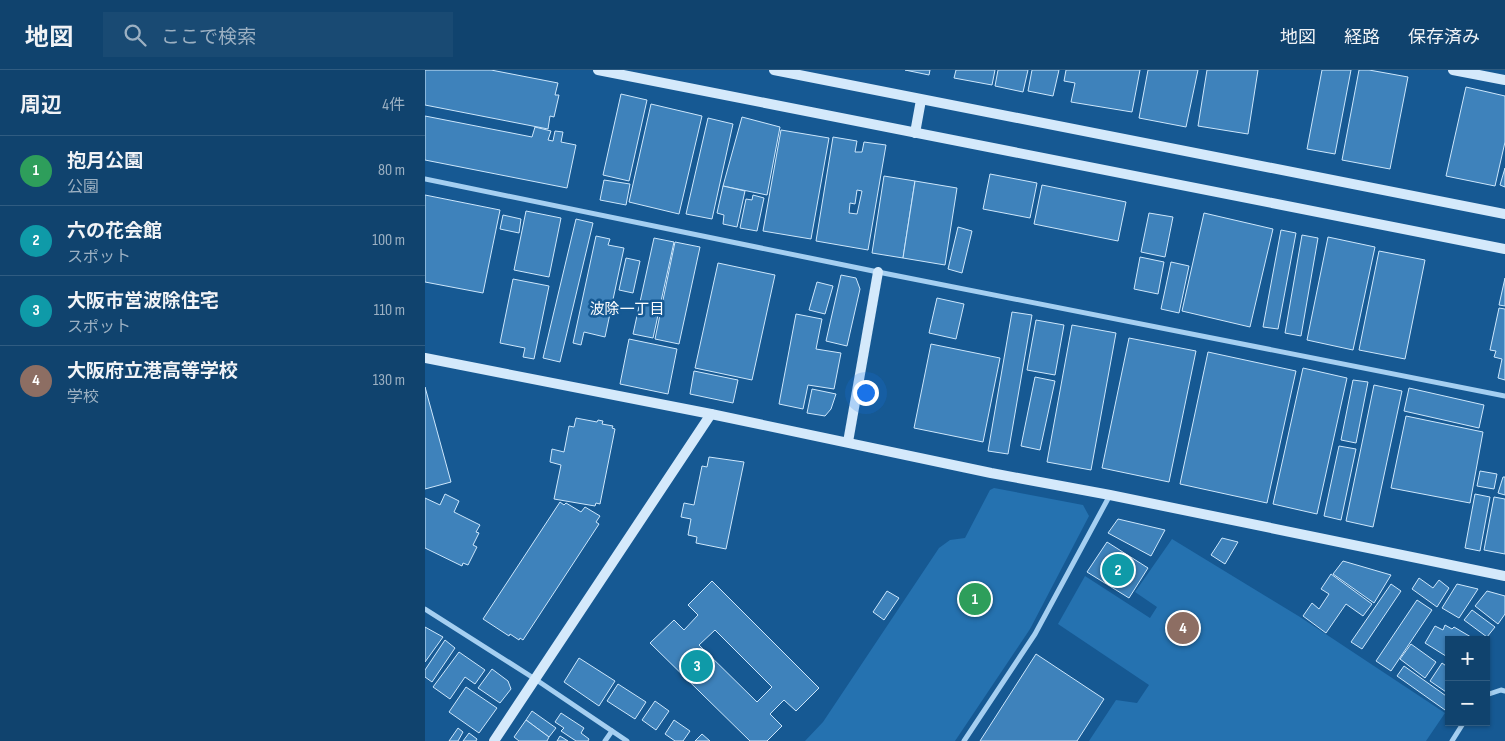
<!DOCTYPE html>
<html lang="ja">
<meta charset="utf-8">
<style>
:root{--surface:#10436e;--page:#194a73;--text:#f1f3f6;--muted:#9cb0c2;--line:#305c81;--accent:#ffc465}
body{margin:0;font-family:"Sofia Sans Condensed","Noto Sans JP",sans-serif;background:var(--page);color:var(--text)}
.controls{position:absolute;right:15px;bottom:15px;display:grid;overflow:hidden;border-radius:0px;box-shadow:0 1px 4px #0004}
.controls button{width:45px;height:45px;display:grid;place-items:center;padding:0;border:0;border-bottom:1px solid var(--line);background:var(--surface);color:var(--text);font:25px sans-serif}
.you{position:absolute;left:440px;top:322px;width:18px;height:18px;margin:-12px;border:4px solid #fff;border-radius:50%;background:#1a73e8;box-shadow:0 0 0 8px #1a73e833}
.badge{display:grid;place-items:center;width:32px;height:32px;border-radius:50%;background:var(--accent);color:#fff;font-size:16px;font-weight:700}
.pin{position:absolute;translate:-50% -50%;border:2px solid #fff;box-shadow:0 1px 5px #0006}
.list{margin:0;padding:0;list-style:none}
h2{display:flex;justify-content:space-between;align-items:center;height:65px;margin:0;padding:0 20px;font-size:21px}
h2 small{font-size:16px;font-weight:400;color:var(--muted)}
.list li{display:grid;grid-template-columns:32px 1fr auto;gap:15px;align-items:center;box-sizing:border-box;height:70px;padding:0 20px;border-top:1px solid var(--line)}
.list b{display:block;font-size:19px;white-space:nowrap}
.list p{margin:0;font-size:16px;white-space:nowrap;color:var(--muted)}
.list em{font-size:16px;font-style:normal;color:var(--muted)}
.icon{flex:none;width:28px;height:28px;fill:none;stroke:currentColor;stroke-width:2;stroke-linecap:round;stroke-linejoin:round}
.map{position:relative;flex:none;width:1080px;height:671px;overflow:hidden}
header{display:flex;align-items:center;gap:30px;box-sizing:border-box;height:70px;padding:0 25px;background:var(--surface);border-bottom:1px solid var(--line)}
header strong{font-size:24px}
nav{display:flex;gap:28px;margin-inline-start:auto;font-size:18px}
.search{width:350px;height:45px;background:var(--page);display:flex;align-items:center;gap:12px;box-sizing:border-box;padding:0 18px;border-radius:0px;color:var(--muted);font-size:19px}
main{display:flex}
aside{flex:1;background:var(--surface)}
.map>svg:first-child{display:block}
.green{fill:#2572b0}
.building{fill:#3e82bb;stroke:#cde7fc;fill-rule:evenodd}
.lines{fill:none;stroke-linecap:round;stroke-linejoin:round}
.street{stroke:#a5cff1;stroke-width:5}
.secondary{stroke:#d4e9fb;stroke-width:10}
.labels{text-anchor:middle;stroke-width:5;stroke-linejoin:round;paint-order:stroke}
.neighbourhood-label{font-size:15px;fill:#fff;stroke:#165993}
</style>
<header>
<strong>地図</strong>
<div class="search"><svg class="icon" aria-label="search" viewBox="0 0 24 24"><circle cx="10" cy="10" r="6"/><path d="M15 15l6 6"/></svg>ここで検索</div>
<nav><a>地図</a><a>経路</a><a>保存済み</a></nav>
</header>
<main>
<aside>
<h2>周辺<small>4件</small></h2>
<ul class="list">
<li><span class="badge" style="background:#2e9e5b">1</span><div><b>抱月公園</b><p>公園</p></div><em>80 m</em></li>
<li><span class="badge" style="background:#0f9aa8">2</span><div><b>六の花会館</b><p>スポット</p></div><em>100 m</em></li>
<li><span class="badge" style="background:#0f9aa8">3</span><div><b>大阪市営波除住宅</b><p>スポット</p></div><em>110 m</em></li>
<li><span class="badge" style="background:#8d6e63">4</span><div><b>大阪府立港高等学校</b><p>学校</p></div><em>130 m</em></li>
</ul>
</aside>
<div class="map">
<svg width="1080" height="671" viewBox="0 0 1080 671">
<rect width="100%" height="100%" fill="#165993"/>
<g class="green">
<path d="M569,418L658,435L664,446L605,559L530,671H380L398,652L514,478L525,470L540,468L565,420Z"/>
<path d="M747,469L875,547L1020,643L1001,671H664L691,630L712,633L724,615L633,554L660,506L725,548L732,537L710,522Z"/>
</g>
<g class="building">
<path d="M0,0H66L133,13L130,25H134L129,47L125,46L123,59L0,35Z"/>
<path d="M480,0H505L504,5Z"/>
<path d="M531,0H570L567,15L529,8Z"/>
<path d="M573,0H603L598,22L570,16Z"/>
<path d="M607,0H634L628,26L603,21Z"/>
<path d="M641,0H715L707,42L646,32L650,13L639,11Z"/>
<path d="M723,0H773L761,57L714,48Z"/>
<path d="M782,0H833L823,64L773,56Z"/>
<path d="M897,0H926L910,84L882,79Z"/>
<path d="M934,0H944L983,7L965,99L917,90Z"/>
<path d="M1041,17L1080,26V72L1070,116L1021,106Z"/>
<path d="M196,24L222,30L204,111L178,105Z"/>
<path d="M226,34L277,46L254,144L204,132Z"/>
<path d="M0,46L107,67L110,57L126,61L123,70L128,71L130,61L138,62L136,72L151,75L142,118L0,90Z"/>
<path d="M317,47L355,57L342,125L298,116Z"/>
<path d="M283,48L308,54L287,149L261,144Z"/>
<path d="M356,60L404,68L386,169L338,161Z"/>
<path d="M408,67L432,71L430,82H437L439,72L461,75L443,180L391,171ZM432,120L437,121L432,144L424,143L425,133L430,134Z"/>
<path d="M1080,98V117L1075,115Z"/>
<path d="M565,104L612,113L605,148L558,139Z"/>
<path d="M459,106L490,111L478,188L447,183Z"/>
<path d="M179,110L205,114L201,135L175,130Z"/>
<path d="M490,111L532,118L520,195L478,188Z"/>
<path d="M617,115L701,132L693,171L609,154Z"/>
<path d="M298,116L320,121L312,157L298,154L299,145L292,143Z"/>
<path d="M0,125L75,140L58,223L0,212Z"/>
<path d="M328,125L339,128L332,161L315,158L321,129L327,130Z"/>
<path d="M101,141L136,148L124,207L89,200Z"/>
<path d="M724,143L748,147L740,187L716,182Z"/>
<path d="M779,143L848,159L825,257L757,241Z"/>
<path d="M78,145L96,149L94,163L75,159Z"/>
<path d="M151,149L168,153L135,292L118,288Z"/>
<path d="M533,157L547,161L537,203L523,199Z"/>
<path d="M856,160L871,163L853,259L838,257Z"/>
<path d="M877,165L893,168L876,266L860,263Z"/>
<path d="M171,166L185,169L183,175L199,178L180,267L159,262L156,275L148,273Z"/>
<path d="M903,167L950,177L928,280L882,270Z"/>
<path d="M229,168L249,172L228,268L208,264Z"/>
<path d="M250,172L275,177L254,274L230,269Z"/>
<path d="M954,181L1000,190L980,289L934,280Z"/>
<path d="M715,187L739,192L733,224L709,219Z"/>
<path d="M201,188L215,191L208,223L194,220Z"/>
<path d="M746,192L764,196L754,243L736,239Z"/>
<path d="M293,193L350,205L327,310L270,298Z"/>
<path d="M416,205L431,208L435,219L422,276L401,271Z"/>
<path d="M1080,208V236L1074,235Z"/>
<path d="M88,209L124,216L109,289L98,287L100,278L75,273Z"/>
<path d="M392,212L408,216L400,244L384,240Z"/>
<path d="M512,228L539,234L531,269L504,263Z"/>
<path d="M1074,238L1080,239V310L1073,308L1077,289L1069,287L1071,281L1065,280Z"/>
<path d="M587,242L607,245L583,384L563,381Z"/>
<path d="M371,244L397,249L391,279L416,283L409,319L383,315L378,339L354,334Z"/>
<path d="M611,250L639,255L630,305L602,300Z"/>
<path d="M647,255L691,263L666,400L622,392Z"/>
<path d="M704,268L771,281L744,412L677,398Z"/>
<path d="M204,269L252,279L243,324L195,314Z"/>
<path d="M506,274L575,288L558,372L489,358Z"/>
<path d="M783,282L871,301L842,433L755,414Z"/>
<path d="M878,298L922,308L892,444L848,434Z"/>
<path d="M269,301L313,310L308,333L265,324Z"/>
<path d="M610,307L630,311L615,380L596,376Z"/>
<path d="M928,310L943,312L931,373L916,370Z"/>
<path d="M949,315L977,321L948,457L921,451Z"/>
<path d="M0,317L26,412L0,419Z"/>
<path d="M984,318L1059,335L1054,358L979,341Z"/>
<path d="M387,319L411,324L406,339L400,346L382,343Z"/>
<path d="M981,346L1058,362L1045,433L966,418Z"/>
<path d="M151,348L172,352L173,350L178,351L177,354L188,356L187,358L190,359L175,434L171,433L170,436L129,429L136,395L125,392L127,379L139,382L144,356L149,357Z"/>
<path d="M914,376L931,379L916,450L899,446Z"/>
<path d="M284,387L319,392L301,479L271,473L272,467L263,465L266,449L256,447L259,433L269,435L277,396L282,397Z"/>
<path d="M1055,401L1072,404L1069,419L1052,416Z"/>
<path d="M1078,407H1080V425L1073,423Z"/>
<path d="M20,424L34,431L29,442L55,455L51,462L54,463L48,475L52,477L43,495L38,493L37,496L0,478V428L15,435Z"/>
<path d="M1050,424L1065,427L1055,481L1040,478Z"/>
<path d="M1069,427L1080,429V484L1059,480Z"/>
<path d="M135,432L139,435L141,433L156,442L160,437L175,446L171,452L174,454L98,570L95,568L94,570L85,564L84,566L58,549Z"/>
<path d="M693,449L740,460L726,486L683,463Z"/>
<path d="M797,468L813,472L800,494L786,485Z"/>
<path d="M682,472L723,498L704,528L662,502Z"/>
<path d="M918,491L966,505L949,533L908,504Z"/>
<path d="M906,504L947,534L938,546L921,534L901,563L878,546L887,533L894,539L904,524L896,519Z"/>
<path d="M994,508L1008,518L1014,510L1024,518L1012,537L987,519Z"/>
<path d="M287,511L394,618L371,641L359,630L345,644L357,656L342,671H325L225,573L249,550L259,560L273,545L263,535ZM290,560L347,617L332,632L274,575Z"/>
<path d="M966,514L976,521L937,579L926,572Z"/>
<path d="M1032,514L1053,519L1034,548L1017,538Z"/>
<path d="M462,521L474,528L459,550L448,542Z"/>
<path d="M1062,521L1080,526V544L1073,554L1050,536Z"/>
<path d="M992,530L1007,540L966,601L951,591Z"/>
<path d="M1047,540L1070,557L1062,567L1039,550Z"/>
<path d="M1020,555L1027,559L1029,557L1051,570H1024V588L1000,573L1010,556L1018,560Z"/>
<path d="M0,557L18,567L0,592Z"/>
<path d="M20,570L30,578L7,612L0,607V600Z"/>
<path d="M986,574L1011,592L1000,608L975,589Z"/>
<path d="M34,582L60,600L50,614L40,607L25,629L8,617Z"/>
<path d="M611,584L679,629L652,671H555Z"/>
<path d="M154,588L190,611L174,636L139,612Z"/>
<path d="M1017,593L1024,598V624L1005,611Z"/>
<path d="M979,596L1024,628V635L1020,640L972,606Z"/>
<path d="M67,599L83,611L86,619L75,633L53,618Z"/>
<path d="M193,614L221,632L210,649L182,631Z"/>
<path d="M41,617L72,638L54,663L24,642Z"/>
<path d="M230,631L244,641L231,660L217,650Z"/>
<path d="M107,641L131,658L124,667L101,650Z"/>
<path d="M136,643L159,658L156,663L164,669L163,671H151L136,661L139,658L130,652Z"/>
<path d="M101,650L124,667L122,671H94L89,667Z"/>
<path d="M249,650L265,661L258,671H250L240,664Z"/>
<path d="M33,658L38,662L33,671H24Z"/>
<path d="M44,663L52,669L51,671H38Z"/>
<path d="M277,664L285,671H270Z"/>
<path d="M135,666L143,671H132Z"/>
</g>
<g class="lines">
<g class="street">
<path d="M0,109L453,202L1080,326"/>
<path d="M0,539L110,609L202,671"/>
<path d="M1061,625L1076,620L1080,621"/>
<path d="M180,671L187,661"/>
<path d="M539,671L610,564L685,425"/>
<path d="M1027,671L1039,652"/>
</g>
<g class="secondary">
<path d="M173,0L1080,179"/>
<path d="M349,0L1080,144"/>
<path d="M1028,0L1080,10"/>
<path d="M490,63L496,30"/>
<path d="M0,288L286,344L566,403L685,425L1080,506"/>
<path d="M423,372L453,202"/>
<path d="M69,671L286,344"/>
</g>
</g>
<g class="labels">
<g class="neighbourhood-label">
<text x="202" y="244">波除一丁目</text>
</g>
</g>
</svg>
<div class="controls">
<button>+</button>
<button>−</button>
</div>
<div class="you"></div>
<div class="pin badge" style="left:550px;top:529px;background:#2e9e5b">1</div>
<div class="pin badge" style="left:693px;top:500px;background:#0f9aa8">2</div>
<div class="pin badge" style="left:272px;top:596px;background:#0f9aa8">3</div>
<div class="pin badge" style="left:758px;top:558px;background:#8d6e63">4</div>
</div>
</main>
